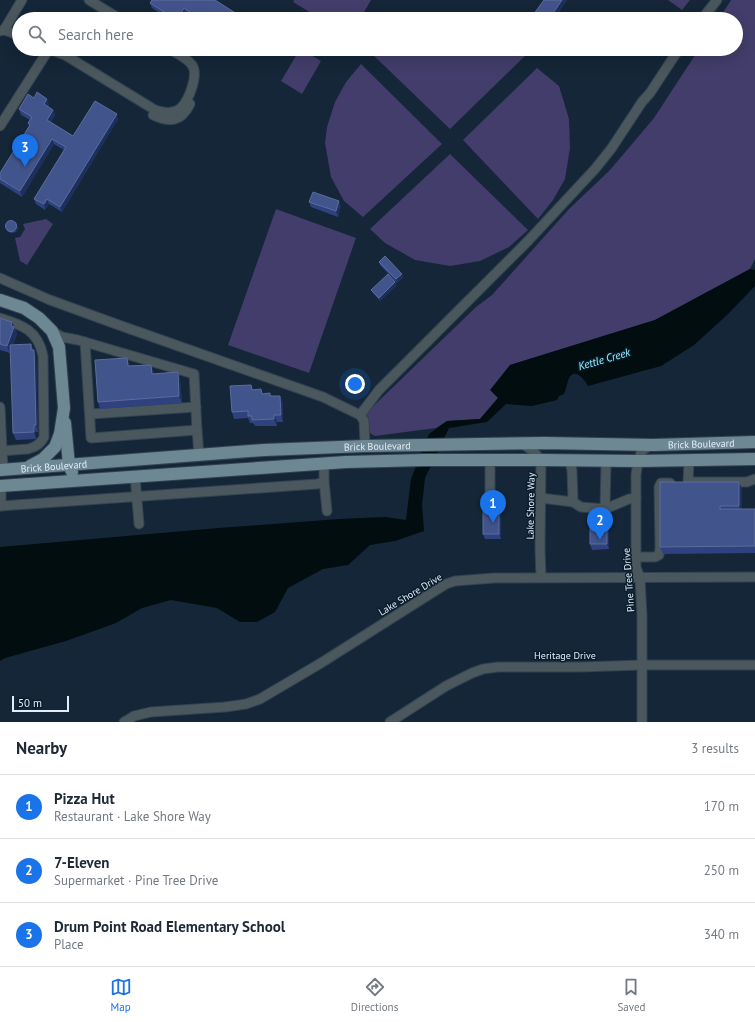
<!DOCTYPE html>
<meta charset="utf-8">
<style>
:root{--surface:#fff;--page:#f6f6f7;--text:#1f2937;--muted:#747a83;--line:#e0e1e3;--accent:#1a73e8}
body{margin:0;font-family:"PT Sans",sans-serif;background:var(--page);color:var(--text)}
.scale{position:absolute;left:12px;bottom:10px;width:57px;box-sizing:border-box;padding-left:4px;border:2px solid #e2edf9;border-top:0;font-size:11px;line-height:14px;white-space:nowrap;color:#e2edf9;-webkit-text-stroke:3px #0b1d2d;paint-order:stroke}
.you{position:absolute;left:355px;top:384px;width:14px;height:14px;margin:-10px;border:3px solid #fff;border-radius:50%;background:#1a73e8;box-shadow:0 0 0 6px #1a73e833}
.badge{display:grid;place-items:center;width:26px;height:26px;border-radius:50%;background:var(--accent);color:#fff;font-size:13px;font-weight:700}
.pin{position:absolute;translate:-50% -33px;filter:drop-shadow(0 1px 2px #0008)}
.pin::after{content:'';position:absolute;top:21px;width:14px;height:12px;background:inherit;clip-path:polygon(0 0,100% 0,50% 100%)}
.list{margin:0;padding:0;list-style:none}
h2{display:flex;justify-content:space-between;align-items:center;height:52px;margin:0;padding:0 16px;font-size:17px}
h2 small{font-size:13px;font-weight:400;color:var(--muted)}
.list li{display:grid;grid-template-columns:26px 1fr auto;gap:12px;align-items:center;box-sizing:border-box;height:64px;padding:0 16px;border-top:1px solid var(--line)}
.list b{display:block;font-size:15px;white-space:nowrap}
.list p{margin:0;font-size:13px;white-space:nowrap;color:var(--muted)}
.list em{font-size:13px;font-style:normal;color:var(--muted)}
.icon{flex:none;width:22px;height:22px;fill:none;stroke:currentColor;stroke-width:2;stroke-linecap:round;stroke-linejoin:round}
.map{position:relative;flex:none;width:755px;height:722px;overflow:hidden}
.search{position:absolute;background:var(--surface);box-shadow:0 4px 16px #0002;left:12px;right:12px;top:12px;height:44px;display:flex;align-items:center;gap:10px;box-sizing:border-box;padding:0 14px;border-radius:22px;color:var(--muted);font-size:15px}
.sheet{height:244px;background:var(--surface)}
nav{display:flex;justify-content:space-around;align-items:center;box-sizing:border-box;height:56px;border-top:1px solid var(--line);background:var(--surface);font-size:11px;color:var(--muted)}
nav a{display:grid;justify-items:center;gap:2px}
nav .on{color:var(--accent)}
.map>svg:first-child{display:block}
.green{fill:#423d6a}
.water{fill:#010d0f}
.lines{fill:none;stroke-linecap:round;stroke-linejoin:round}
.minor-casing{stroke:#314252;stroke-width:11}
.major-casing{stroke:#314252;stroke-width:14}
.minor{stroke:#4a575c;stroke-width:9}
.major{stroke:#6e8893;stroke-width:12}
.wall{fill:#2f427f}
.shaded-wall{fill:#1c2f5d}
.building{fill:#42548c;stroke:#5b6c9d}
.labels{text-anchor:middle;stroke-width:3;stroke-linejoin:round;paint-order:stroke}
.street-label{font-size:10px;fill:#e2edf9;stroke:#0b1d2d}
.water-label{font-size:11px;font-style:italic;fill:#99f2ff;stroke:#0b1d2d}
</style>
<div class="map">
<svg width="755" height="722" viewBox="0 0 755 722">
<rect width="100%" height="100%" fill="#142637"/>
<g class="green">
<path d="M294,0H371L360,19H321L293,2Z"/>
<path d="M668,0H690L682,10Z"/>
<path d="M731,0H755V259L750,269L655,320L510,365L498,398L480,419L447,421L436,428L375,436L371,434L361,418L476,307L492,295L569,209L610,170L654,118L699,49H736V19H719Z"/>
<path d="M300,49L321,61L302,94L281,81Z"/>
<path d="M375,49H522L527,54L450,129L371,53Z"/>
<path d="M361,64L442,144L363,217L344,201L331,177L325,143L327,127L335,102L346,82Z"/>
<path d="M537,68L559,86L569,119L570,148L565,179L553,200L538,219L463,140Z"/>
<path d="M450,154L528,230L509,247L480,261L450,266L415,260L385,243L370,229Z"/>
<path d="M276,209L356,238L309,373L228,345Z"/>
<path d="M46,219L53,224L27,265L20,261L15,238L20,237L25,229L23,224Z"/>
</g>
<path class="water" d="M750,269L755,270V286L727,315L694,345L661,366L588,386C585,380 575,367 569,378C567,383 566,389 564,394L559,396L557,400L532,406L506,404L487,422L449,428L425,478L422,505L424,531L395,541L370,545L348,565L323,569L288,588L275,612L257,622H240L217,608L171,600L142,608L116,623L66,641L5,658L0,661V547L219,528L339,519L385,517L406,520L411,479L429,434L447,421L480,419L498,398L490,390L510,365L655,320Z"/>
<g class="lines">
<defs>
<g id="minor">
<path d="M89,0L120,19"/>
<path d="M702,19L717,0"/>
<path d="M4,30L19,35"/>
<path d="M0,31L4,30L22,0"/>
<path d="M49,49L65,55L155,110C163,113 174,114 181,108C189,100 199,74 192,65C187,58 176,53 169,49"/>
<path d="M153,115C170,123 181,122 190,104"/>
<path d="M0,126L49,49"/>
<path d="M0,278L50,300L116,324L323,397L360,415"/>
<path d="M0,318C22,325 38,330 43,356L44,437C41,444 36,447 28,449L0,451"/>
<path d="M52,331L62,337L78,340L194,374L197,430L199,455"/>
<path d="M85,342L91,438L197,430"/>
<path d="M0,407L3,470"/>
<path d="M90,414L196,407"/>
<path d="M523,444L533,451L541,460L540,549L541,577"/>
<path d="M365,446L364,421L360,415L379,390L528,241L595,169L611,149L642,102L650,93L679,49"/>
<path d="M689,460L688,482H747L755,479"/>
<path d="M135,476L139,524"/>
<path d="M324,481L327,511"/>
<path d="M1,486V506"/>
<path d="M490,493V460"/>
<path d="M541,498L573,502L572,471L570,460"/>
<path d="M573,502L581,507L605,509L629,499L636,498"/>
<path d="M0,506L317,484L322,483L324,481V464"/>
<path d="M605,509L606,461"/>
<path d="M636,557H655L659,555L660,548L659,487L661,483H670"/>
<path d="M124,722L134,716L151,712L225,707L246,704L260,699L321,663L430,594L446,584L455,581L494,578L755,577"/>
<path d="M390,722L446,686L472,673L483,669L498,667H581L642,665H755"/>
<path d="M642,722V616L640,578L636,567V475L638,461L642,450L652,445"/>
</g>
<g id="major">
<path d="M0,300L24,308L39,318L52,331L59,347L64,408L60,434L55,447L43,459L30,466"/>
<path d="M65,423L69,465L72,472"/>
<path id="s1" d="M0,470L264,450L365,446L545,443L653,445L755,442"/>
<path d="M0,486L346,462L424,460H541L638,461L755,459"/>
</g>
</defs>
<use href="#minor" class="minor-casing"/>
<use href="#major" class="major-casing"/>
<use href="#minor" class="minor"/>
<use href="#major" class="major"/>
</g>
<g class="wall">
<path d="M152,0L245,19H195L186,14L183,19H169L152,8L150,3Z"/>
<path d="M544,0H567L554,19H535L533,15Z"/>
<path d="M34,98L49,104L48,106L53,110L55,115L51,122L73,136L118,119L62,212L49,204L45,210L36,204L34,199L64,150L54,144L22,197L0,183V173L29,126L28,123L30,120L21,115L19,109Z"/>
<path d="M309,202L341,206L338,217L311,207Z"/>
<path d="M16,222L18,229L16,232L11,233L7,231L6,225Z"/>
<path d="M379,262L403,277L397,283L380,265Z"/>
<path d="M397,285L380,301L373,293L371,290Z"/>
<path d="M0,318L12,322L17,334L13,345L31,344L36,357L38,432H36V439L16,440L13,433L11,351L10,353L0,350Z"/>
<path d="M127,358L130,366L151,365L154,374L178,372L180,379L182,403L100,409L98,402Z"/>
<path d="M251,385L253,390L261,389L262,394L270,393L271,396H280L283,403V422H277V426H255L253,423H250L248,418L234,419L232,412Z"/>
<path d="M739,482L742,489V509H755V553L663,554L660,547Z"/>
<path d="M500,506L501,539H485L483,534Z"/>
<path d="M609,530V549L592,550L590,544Z"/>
</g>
<g class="shaded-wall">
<path d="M562,0H567L554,19H549Z"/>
<path d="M184,8L186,14L183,19H178Z"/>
<path d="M47,99L49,104L46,109L44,104Z"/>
<path d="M53,110L55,115L49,125L47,120Z"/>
<path d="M117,114L118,119L62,212L60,207Z"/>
<path d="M52,139L54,144L22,197L20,191Z"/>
<path d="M47,199L49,204L45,210L44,204Z"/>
<path d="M339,201L341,206L338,217L336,211Z"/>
<path d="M17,227L18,229L16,232L15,231Z"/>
<path d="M402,274L403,277L397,283L396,279Z"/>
<path d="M395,282L397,285L380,301L379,298Z"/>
<path d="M12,322L17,334L10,353L7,346L11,326Z"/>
<path d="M34,350L36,357L38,432L36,425Z"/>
<path d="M127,358L130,365V373L128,366Z"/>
<path d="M151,365L154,372L155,381L152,374Z"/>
<path d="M178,372L180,379L182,403L179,396Z"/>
<path d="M280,396L283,403V422L281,415Z"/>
<path d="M274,415L277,422V426L274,419Z"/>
<path d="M34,425L36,432V439L34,432Z"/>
<path d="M739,482L742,489V513L739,506Z"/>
<path d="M499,501L500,506L501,539L499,534Z"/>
<path d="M607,524L609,530V549L607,544Z"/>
</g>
<g class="building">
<path d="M152,0H215L245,19H201L184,8L178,19H175L150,3Z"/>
<path d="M544,0H562L549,19H540L533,15Z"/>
<path d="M37,92L47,99L44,104L53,110L47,120L73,136L95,101L117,114L60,207L47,199L44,204L34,199L66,147L52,139L20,191L0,179V173L30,125L28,123L32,117L19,109L28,94L34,98Z"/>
<path d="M313,192L339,201L336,211L309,202Z"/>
<circle cx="11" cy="226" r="5.5"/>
<path d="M385,256L402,274L396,279L379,262Z"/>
<path d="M388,274L395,282L379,298L371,290Z"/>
<path d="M0,318L12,322L11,326L14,327L7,346L0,344Z"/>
<path d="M31,344V350H34L36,425H34V432L13,433L10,345Z"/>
<path d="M127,358L128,366L151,365L152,374L178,372L179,396L98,402L95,360Z"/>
<path d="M251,385L252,390L261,389L262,394L270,393V396H280L281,415H274V419L252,420V416H248V411L232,412L230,386Z"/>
<path d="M660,482H739V506H720V509H755V546L660,547Z"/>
<rect x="483" y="501" width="16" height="33"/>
<path d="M607,524V544H590V525Z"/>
</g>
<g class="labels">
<g class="street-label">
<text dy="4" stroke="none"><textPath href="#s1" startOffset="702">Brick Boulevard</textPath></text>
<text dy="4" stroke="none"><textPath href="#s1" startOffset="378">Brick Boulevard</textPath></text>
<text dy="4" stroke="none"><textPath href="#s1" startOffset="54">Brick Boulevard</textPath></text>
<text transform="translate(530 506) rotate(-89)" y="4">Lake Shore Way</text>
<text transform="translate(628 580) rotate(-94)" y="4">Pine Tree Drive</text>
<text transform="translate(410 594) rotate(-31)" y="4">Lake Shore Drive</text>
<text x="565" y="659">Heritage Drive</text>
</g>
<g class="water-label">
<text transform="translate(604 359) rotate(-16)" y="4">Kettle Creek</text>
</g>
</g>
</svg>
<div class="scale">50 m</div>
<div class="you"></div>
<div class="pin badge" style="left:493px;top:523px">1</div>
<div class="pin badge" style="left:600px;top:540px">2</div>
<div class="pin badge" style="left:25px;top:167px">3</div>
<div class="search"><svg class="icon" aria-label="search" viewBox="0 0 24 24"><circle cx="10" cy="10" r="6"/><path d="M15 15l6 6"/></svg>Search here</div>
</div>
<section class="sheet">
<h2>Nearby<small>3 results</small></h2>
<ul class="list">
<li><span class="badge">1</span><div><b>Pizza Hut</b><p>Restaurant · Lake Shore Way</p></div><em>170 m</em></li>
<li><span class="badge">2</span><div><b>7-Eleven</b><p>Supermarket · Pine Tree Drive</p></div><em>250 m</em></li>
<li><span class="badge">3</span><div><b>Drum Point Road Elementary School</b><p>Place</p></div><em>340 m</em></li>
</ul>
</section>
<nav>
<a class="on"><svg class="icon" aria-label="map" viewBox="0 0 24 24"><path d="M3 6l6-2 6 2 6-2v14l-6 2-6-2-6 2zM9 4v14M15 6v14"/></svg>Map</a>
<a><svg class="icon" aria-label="directions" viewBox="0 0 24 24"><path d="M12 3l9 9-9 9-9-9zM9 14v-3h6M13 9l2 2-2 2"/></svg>Directions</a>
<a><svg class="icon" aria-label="saved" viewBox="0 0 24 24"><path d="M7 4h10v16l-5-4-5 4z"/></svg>Saved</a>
</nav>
